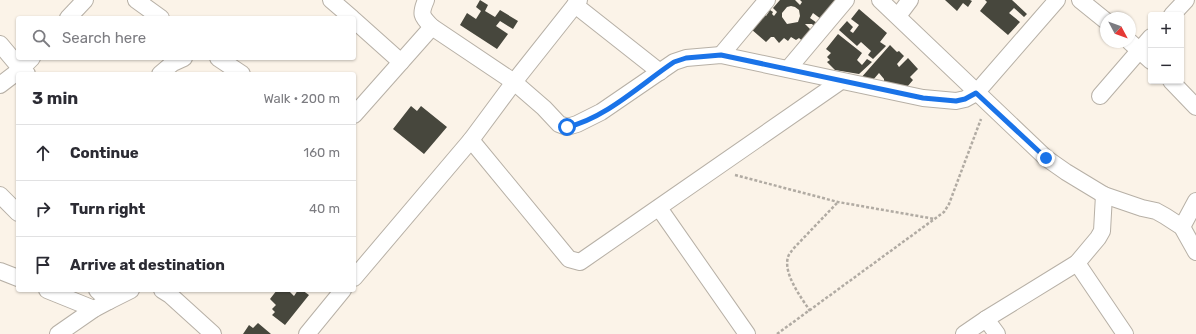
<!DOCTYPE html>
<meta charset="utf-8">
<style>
:root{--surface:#fff;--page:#f2f2f3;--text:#2b2b33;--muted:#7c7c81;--line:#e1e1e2}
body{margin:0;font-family:Rubik,sans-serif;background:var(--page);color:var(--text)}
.controls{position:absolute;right:12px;top:12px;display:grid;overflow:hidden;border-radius:4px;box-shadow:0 1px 3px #0004}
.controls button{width:36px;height:36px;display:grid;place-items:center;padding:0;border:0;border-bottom:1px solid var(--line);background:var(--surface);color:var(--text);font:20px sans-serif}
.compass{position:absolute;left:1100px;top:12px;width:36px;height:36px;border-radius:50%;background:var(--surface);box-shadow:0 1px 3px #0004;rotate:131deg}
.stop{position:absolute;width:12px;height:12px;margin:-9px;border:3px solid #1a73e8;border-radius:50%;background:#fff}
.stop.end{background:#1a73e8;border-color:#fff;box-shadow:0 1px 4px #0008}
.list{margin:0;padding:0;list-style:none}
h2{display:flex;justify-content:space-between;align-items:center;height:52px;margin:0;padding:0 16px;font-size:17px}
h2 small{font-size:13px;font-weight:400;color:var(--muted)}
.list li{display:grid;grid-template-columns:26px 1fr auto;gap:12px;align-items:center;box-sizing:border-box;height:56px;padding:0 16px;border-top:1px solid var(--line)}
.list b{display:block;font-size:15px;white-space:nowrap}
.list em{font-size:13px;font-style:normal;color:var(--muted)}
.icon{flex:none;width:22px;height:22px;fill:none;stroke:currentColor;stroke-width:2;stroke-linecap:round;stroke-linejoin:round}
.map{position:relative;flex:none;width:1196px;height:334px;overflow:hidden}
.search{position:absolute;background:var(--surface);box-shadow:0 1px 3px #0004;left:16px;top:16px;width:340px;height:44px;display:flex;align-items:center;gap:10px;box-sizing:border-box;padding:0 14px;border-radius:4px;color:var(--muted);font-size:15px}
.panel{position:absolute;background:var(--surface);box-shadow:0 1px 3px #0004;left:16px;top:72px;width:340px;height:220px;border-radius:4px}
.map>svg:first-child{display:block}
.building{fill:#47473d;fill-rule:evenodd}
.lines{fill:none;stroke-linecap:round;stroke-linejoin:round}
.street-casing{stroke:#b7b0a6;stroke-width:18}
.path{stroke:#b1aba3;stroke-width:2.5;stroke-dasharray:3 2;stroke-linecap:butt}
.street{stroke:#fff;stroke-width:16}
.route{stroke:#1a73e8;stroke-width:5}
</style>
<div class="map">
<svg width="1196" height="334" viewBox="0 0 1196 334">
<rect width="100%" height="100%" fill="#fbf3e8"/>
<g class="building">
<path d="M480,0L488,5L485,11L495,17L500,10L518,21L513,29L500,21L496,26L508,34L497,49L460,25L467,13L476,19L481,11L476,7Z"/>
<path d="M780,0H795L800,5L802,2L800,0H839L821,19L813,13L810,18L817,23V29L812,24H805L813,32L806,44L799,38L796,40L791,37L788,41L784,38L779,43L774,37H771L766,42L751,29L764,14L766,16L770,10L773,12L772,14L774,16L777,12L773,8ZM791,6L795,7L799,10L800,16L798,22L787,24L782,17V13L787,7Z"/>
<path d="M945,0H970L972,1L968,7L963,3L957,11Z"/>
<path d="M985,0H1012L1027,14L1024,17L1014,8L1009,13L1020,22L1008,35L980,11L987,2Z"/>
<path d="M859,9L887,33L880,42L886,46L873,59L868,55L871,51L861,42L857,46L839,30L847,21L853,27L850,31L853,33L859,25L851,19Z"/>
<path d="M838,34L862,53L857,60L862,65L867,59L872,62L859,74L835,70L827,62L830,60L827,57L831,53L826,49Z"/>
<path d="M890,45L897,52L899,51L904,56L897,64L899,67L908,58L918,69L910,77L913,80L907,87L884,83V79L879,73L873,80L860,79Z"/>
<path d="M411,106L417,111L421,106L447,127L424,154L393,129Z"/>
<path d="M277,290H288L294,296L298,290H302L309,295L285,325L272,315L275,312L272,309L276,305L270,299Z"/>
<path d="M258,323L271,334H243L249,325L253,328Z"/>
</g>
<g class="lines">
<defs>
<g id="street">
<path d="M136,0L161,18"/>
<path d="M331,0L352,18"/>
<path d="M426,0C420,14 421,16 432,27L514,82L544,108L559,124L567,127L577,124L601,112L674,62L686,58L721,55L923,98L956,101L965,99L976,93L1057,0"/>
<path d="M880,0L1046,158L1066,172L1104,195L1142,208L1156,211L1165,216L1182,227L1196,252"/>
<path d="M1080,0L1106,21"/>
<path d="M575,5L660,72"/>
<path d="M1172,15L1186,0"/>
<path d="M898,16L910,0"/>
<path d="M68,18L85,0"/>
<path d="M354,20L401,62"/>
<path d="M1130,42L1151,61"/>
<path d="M0,44L21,69L27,74"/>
<path d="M721,55L767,0"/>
<path d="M218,58L242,74"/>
<path d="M788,69L846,0"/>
<path d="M160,74L173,63L184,58"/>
<path d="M1171,81L1196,107"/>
<path d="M0,85L21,69L32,58"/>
<path d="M1100,96L1151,37"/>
<path d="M354,115L432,27"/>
<path d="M471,140L569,259L580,262L841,81"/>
<path d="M0,195L18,213"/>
<path d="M659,208L747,334"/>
<path d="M1182,227L1196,201"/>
<path d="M1077,263L1125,334"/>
<path d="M0,271L18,278"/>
<path d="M354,278L471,140L514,82L579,0"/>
<path d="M47,290L94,309"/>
<path d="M97,290L109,301L131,290"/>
<path d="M162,290L170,295L213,334"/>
<path d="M986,319L997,334"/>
<path d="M58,334L94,309L109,301"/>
<path d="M307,334L343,290"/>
<path d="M964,334L986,319L1077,263L1098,238L1102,231L1104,195"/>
</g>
</defs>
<use href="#street" class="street-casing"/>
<g class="path">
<path d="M735,175L838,202L935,219"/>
<path d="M810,311C801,297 783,274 788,257C789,254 791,252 793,249L838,202"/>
<path d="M777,334L944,212L949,204L981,119"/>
</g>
<use href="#street" class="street"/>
</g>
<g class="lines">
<path class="route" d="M567,127C606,118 641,84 674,62L686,58L721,55L923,98L956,101L965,99L976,93L1046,158"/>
</g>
</svg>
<div class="controls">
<button>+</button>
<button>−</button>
</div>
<svg class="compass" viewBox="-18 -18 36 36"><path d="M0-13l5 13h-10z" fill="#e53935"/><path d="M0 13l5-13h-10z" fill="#7c7c81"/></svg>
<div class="stop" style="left:567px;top:127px"></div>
<div class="stop end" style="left:1046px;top:158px"></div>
<div class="search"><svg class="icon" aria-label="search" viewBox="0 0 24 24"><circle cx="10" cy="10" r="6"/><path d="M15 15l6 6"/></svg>Search here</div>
<section class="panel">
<h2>3 min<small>Walk · 200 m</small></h2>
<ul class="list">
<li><svg class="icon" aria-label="ahead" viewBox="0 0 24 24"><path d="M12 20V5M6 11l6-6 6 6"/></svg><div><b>Continue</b></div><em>160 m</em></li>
<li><svg class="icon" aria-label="right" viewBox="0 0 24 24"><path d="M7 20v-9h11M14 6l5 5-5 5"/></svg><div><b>Turn right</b></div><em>40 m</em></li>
<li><svg class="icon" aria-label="arrive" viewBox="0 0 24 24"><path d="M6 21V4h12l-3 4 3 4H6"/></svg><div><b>Arrive at destination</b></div></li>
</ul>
</section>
</div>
